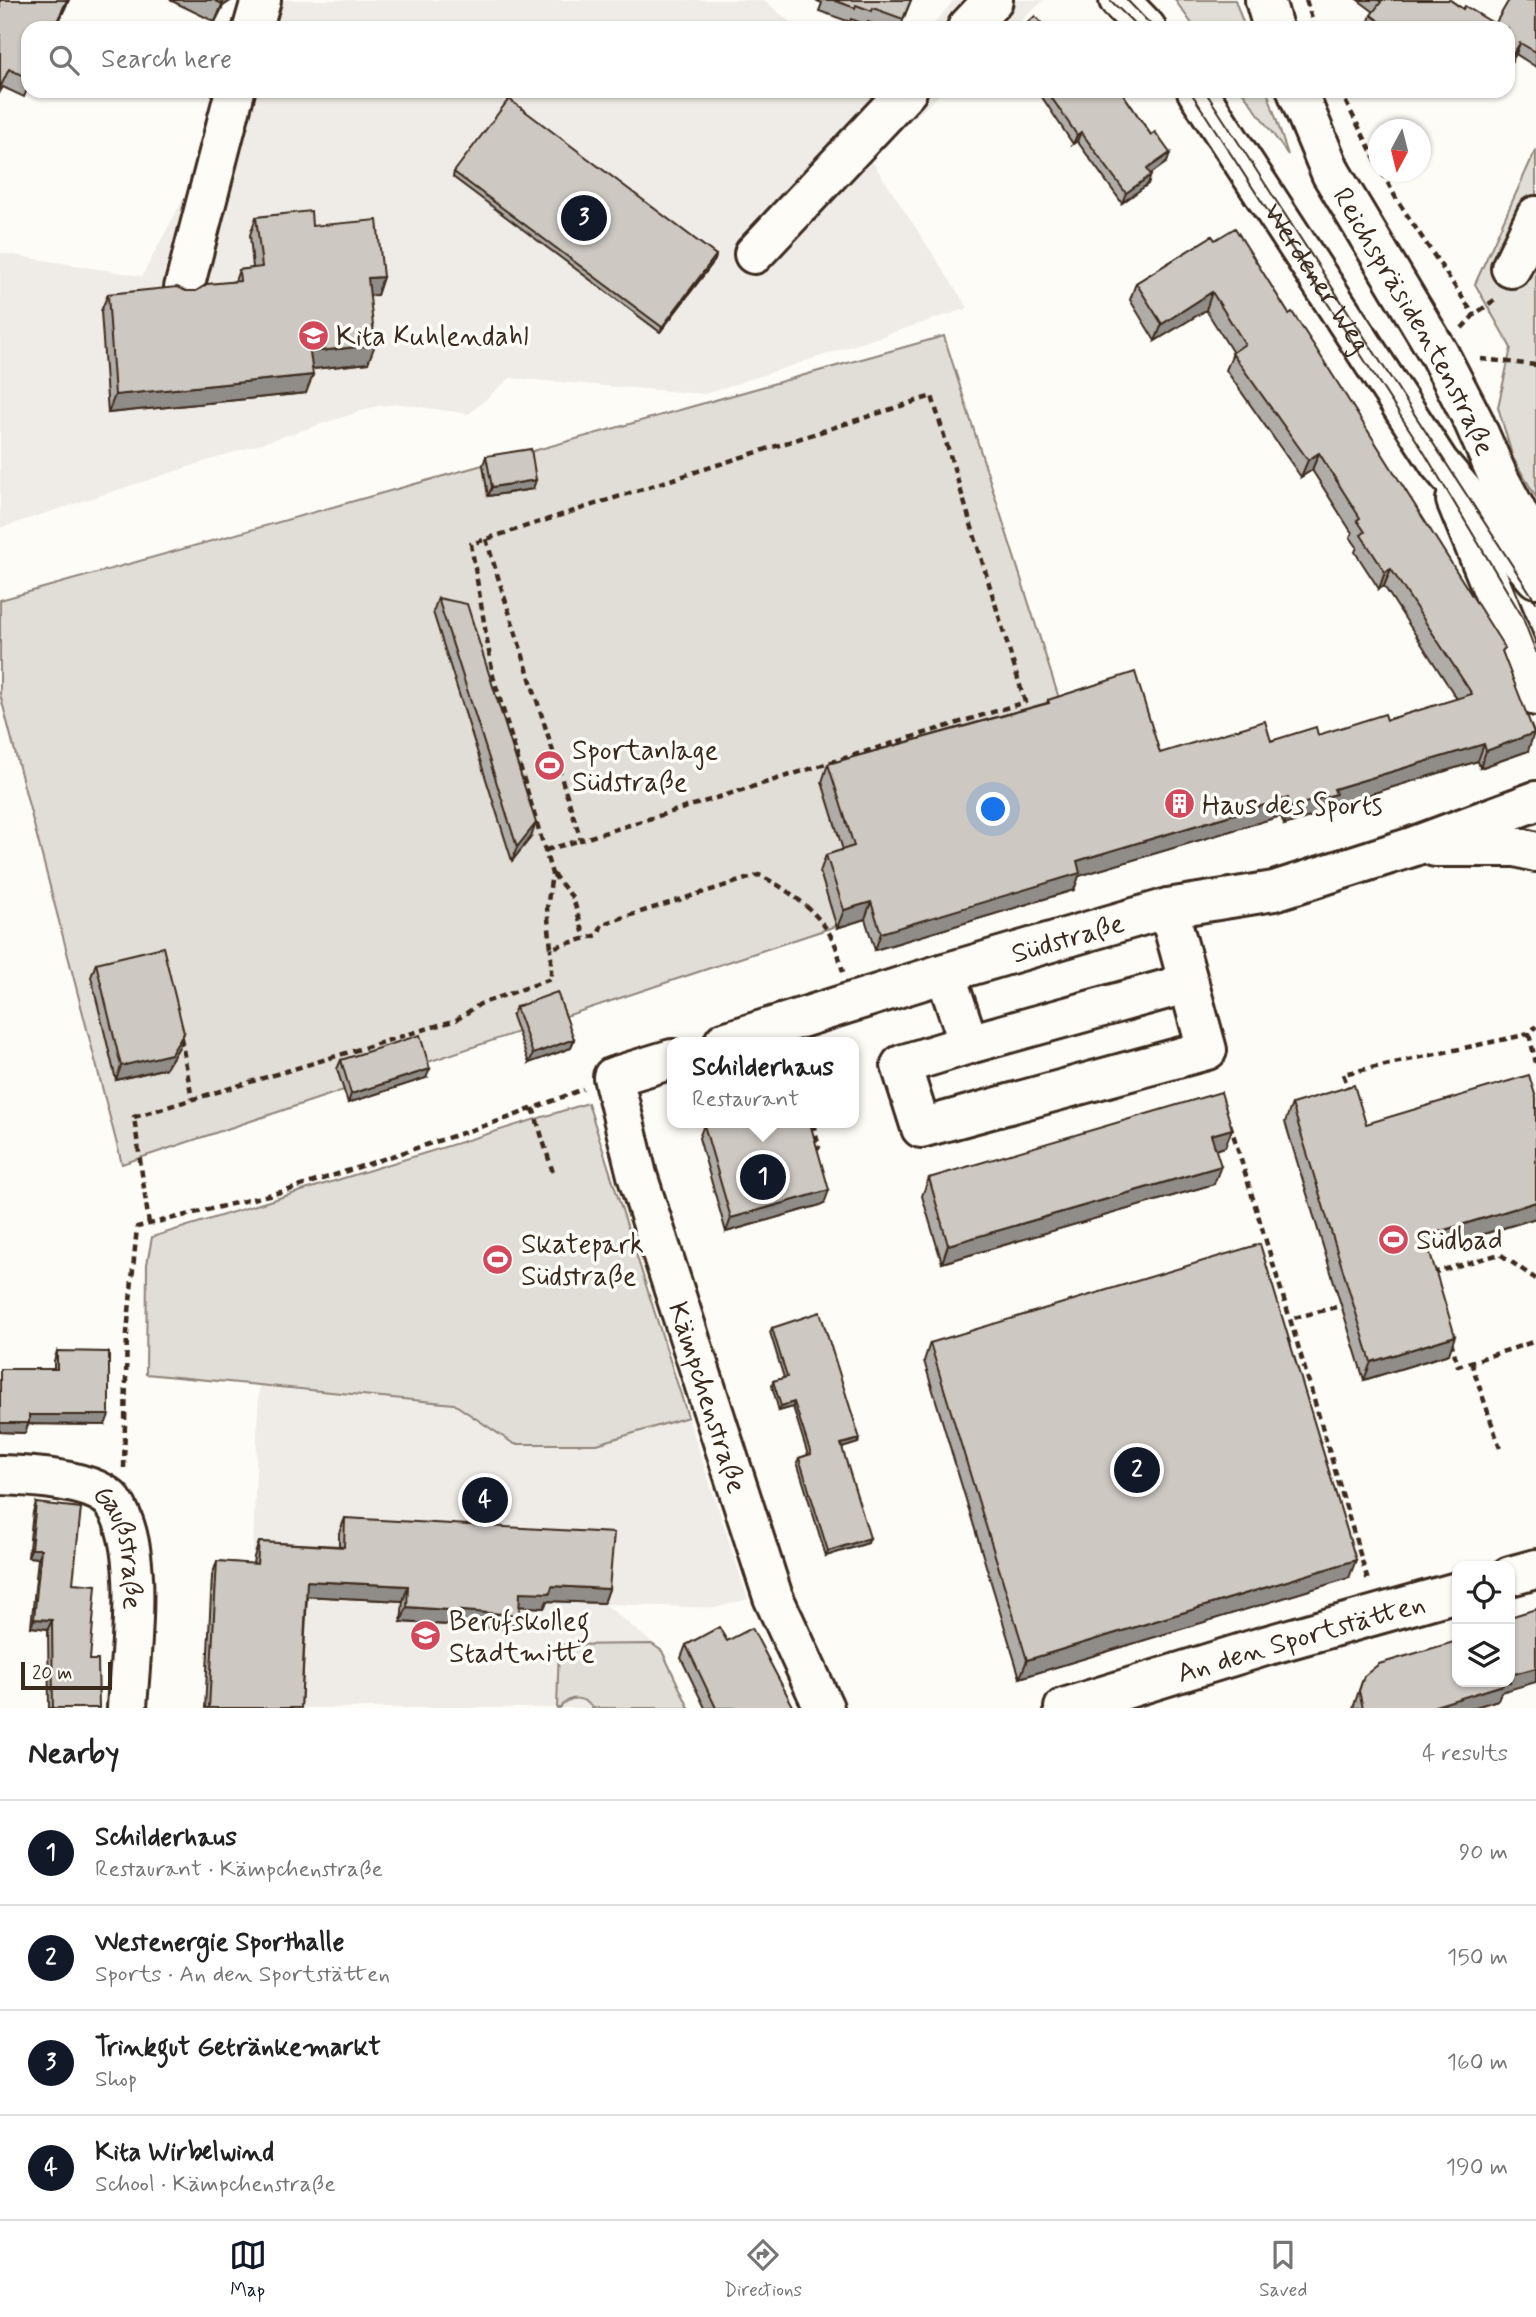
<!DOCTYPE html>
<meta charset="utf-8">
<style>
:root{--surface:#fff;--page:#f6f6f6;--text:#222;--muted:#767676;--line:#e0e0e0;--accent:#111827}
body{margin:0;font-family:Mynerve,sans-serif;background:var(--page);color:var(--text)}
.controls{position:absolute;right:21px;bottom:21px;display:grid;overflow:hidden;border-radius:14px;box-shadow:0 2px 5px #0004}
.controls button{width:63px;height:63px;display:grid;place-items:center;padding:0;border:0;border-bottom:2px solid var(--line);background:var(--surface);color:var(--text);font:35px sans-serif}
.compass{position:absolute;left:1368px;top:119px;width:63px;height:63px;border-radius:50%;background:var(--surface);box-shadow:0 2px 5px #0004;rotate:187deg}
.scale{position:absolute;left:21px;bottom:18px;width:91px;box-sizing:border-box;padding-left:7px;border:4px solid #3b2a1e;border-top:0;font-size:19px;line-height:24px;white-space:nowrap;color:#3b2a1e;-webkit-text-stroke:5px #fdfcf7;paint-order:stroke}
.you{position:absolute;left:994px;top:810px;width:24px;height:24px;margin:-18px;border:5px solid #fff;border-radius:50%;background:#1a73e8;box-shadow:0 0 0 10px #1a73e833}
.badge{display:grid;place-items:center;width:46px;height:46px;border-radius:50%;background:var(--accent);color:#fff;font-size:23px;font-weight:700}
.pin{position:absolute;translate:-50% -50%;border:4px solid #fff;box-shadow:0 2px 7px #0006}
.popup{position:absolute;left:667px;top:1037px;width:192px;height:91px;box-sizing:border-box;display:grid;place-content:center;border-radius:14px;background:var(--surface);filter:drop-shadow(0 2px 5px #0005);font-size:23px;white-space:nowrap;color:var(--muted)}
.popup b{font-size:26px;color:var(--text)}
.popup::after{content:'';position:absolute;left:50%;top:100%;margin-left:-14px;border:14px solid transparent;border-top-color:var(--surface)}
.list{margin:0;padding:0;list-style:none}
h2{display:flex;justify-content:space-between;align-items:center;height:91px;margin:0;padding:0 28px;font-size:30px}
h2 small{font-size:23px;font-weight:400;color:var(--muted)}
.list li{display:grid;grid-template-columns:46px 1fr auto;gap:21px;align-items:center;box-sizing:border-box;height:105px;padding:0 28px;border-top:2px solid var(--line)}
.list b{display:block;font-size:26px;white-space:nowrap}
.list p{margin:0;font-size:23px;white-space:nowrap;color:var(--muted)}
.list em{font-size:23px;font-style:normal;color:var(--muted)}
.icon{flex:none;width:38px;height:38px;fill:none;stroke:currentColor;stroke-width:2;stroke-linecap:round;stroke-linejoin:round}
.map{position:relative;flex:none;width:1536px;height:1708px;overflow:hidden}
.search{position:absolute;background:var(--surface);box-shadow:0 2px 5px #0004;left:21px;right:21px;top:21px;height:77px;display:flex;align-items:center;gap:18px;box-sizing:border-box;padding:0 24px;border-radius:21px;color:var(--muted);font-size:26px}
.sheet{height:511px;background:var(--surface)}
nav{display:flex;justify-content:space-around;align-items:center;box-sizing:border-box;height:98px;border-top:2px solid var(--line);background:var(--surface);font-size:19px;color:var(--muted)}
nav a{display:grid;justify-items:center;gap:4px}
nav .on{color:var(--accent)}
.map>svg:first-child{display:block}
.built{fill:#efece7}
.green{fill:#e1ded7;stroke:#8e847a;stroke-width:2}
.lines{fill:none;stroke-linecap:round;stroke-linejoin:round}
.minor-casing{stroke:#3b2a1e;stroke-width:44}
.major-casing{stroke:#3b2a1e;stroke-width:44}
.path{stroke:#3b2a1e;stroke-width:4.5;stroke-dasharray:7 5;stroke-linecap:butt}
.minor{stroke:#fdfcf7;stroke-width:38}
.major{stroke:#fdfcf7;stroke-width:38}
.tram{stroke:#3b2a1e;stroke-width:2}
.wall{fill:#b0aca7;stroke:#3b2a1e;stroke-width:2}
.shaded-wall{fill:#908c88;stroke:#3b2a1e;stroke-width:2}
.building{fill:#cdc8c2;stroke:#3b2a1e;stroke-width:2}
.labels{text-anchor:middle;stroke-width:7;stroke-linejoin:round;paint-order:stroke}
.street-label{font-size:28px;fill:#3b2a1e;stroke:#fdfcf7}
.poi-label{font-size:28px;fill:#3b2a1e;stroke:#fdfcf7;text-anchor:start}
</style>
<div class="map">
<svg width="1536" height="1708" viewBox="0 0 1536 1708">
<rect width="100%" height="100%" fill="#fdfcf7"/>
<filter id="ink" filterUnits="userSpaceOnUse"><feTurbulence type="fractalNoise" baseFrequency=".0143" numOctaves="2"/><feDisplacementMap in="SourceGraphic" scale="14" xChannelSelector="R" yChannelSelector="G"/><feConvolveMatrix kernelMatrix="1 2 1 2 8 2 1 2 1" color-interpolation-filters="sRGB"/></filter>
<g filter="url(#ink)">
<g class="built">
<path d="M261,0H764L797,28H253Z"/>
<path d="M954,0H1044L1013,28H930Z"/>
<path d="M235,91H944L870,158L968,308L705,394L510,378L469,414L401,404L377,406L0,528V253L142,276L191,184Z"/>
<path d="M259,1385L454,1404L514,1444H597L688,1417L748,1599L715,1608L605,1604L662,1651L689,1708H205L212,1576L252,1578Z"/>
</g>
<g class="green">
<path d="M1175,0H1235L1245,28H1195Z"/>
<path d="M1242,91H1267L1288,155Z"/>
<path d="M1536,149V497L1513,458L1498,407L1511,348L1475,284Z"/>
<path d="M944,336L1103,837L122,1164L0,694V600Z"/>
<path d="M588,1103L688,1417L597,1444H514L454,1404L146,1374L147,1264L152,1237Z"/>
<path d="M652,1644L662,1651L689,1708H593C583,1696 570,1695 560,1708H557L559,1645Z"/>
</g>
<g class="lines">
<defs>
<g id="minor">
<path d="M1265,0L1273,28"/>
<path d="M253,28L261,0"/>
<path d="M967,28L993,0"/>
<path id="s1" d="M1297,91L1331,173L1439,354L1473,420L1498,477L1536,548"/>
<path d="M754,254L907,91"/>
<path d="M1511,268L1536,216"/>
<path d="M184,288L235,91"/>
<path d="M1435,847H1516L1536,852"/>
<path d="M1168,908L1207,1050L921,1128L901,1065L969,1044L1189,983"/>
<path d="M945,973L969,1044"/>
<path id="s2" d="M724,1042L945,973L1168,908L1274,891L1412,847L1536,801"/>
<path id="s3" d="M672,1059L613,1077L637,1175L773,1597L824,1708"/>
<path id="s4" d="M0,1475C28,1476 95,1479 113,1502C146,1546 130,1654 127,1708"/>
<path d="M1510,1576L1536,1569"/>
<path id="s5" d="M1064,1708L1265,1646L1457,1592"/>
</g>
<g id="major">
<path d="M1119,0L1146,28"/>
<path id="s6" d="M1197,91L1439,463L1536,578"/>
<path d="M1456,500L1536,696"/>
</g>
</defs>
<use href="#minor" class="minor-casing"/>
<use href="#major" class="major-casing"/>
<g class="path">
<path d="M1306,0L1315,28"/>
<path d="M1340,91L1378,164"/>
<path d="M1382,172L1397,200L1474,315"/>
<path d="M1462,328L1474,315L1497,298"/>
<path d="M1481,359L1536,365"/>
<path d="M486,539L581,840L1025,702L932,396L471,544L493,676L552,874L547,908L551,948L598,935L602,924L759,875C787,888 819,912 833,940C838,949 840,962 843,972"/>
<path d="M546,850L581,840"/>
<path d="M553,874L573,898L585,938"/>
<path d="M1529,1034L1536,1063"/>
<path d="M181,1038L192,1099"/>
<path d="M1350,1092L1343,1074L1529,1034L1536,1026"/>
<path d="M533,1108L554,1176"/>
<path d="M813,1123L819,1147L813,1148"/>
<path d="M1230,1124L1290,1319"/>
<path d="M149,1224L134,1117L456,1020L480,1004L551,979V948"/>
<path d="M1432,1273L1500,1254L1536,1279"/>
<path d="M1336,1307L1290,1319L1368,1581"/>
<path d="M1451,1341L1458,1366L1536,1341"/>
<path d="M1471,1362L1500,1448"/>
<path d="M124,1468L127,1333L137,1227L289,1190L508,1118L583,1089"/>
</g>
<use href="#minor" class="minor"/>
<use href="#major" class="major"/>
<g class="tram">
<path d="M1110,0L1139,28"/>
<path d="M1127,0L1154,28"/>
<path d="M1190,91L1422,449L1522,616L1536,652"/>
<path d="M1205,91L1536,602"/>
</g>
</g>
<g class="wall">
<path d="M0,0L28,28V87L24,97L3,87L0,92Z"/>
<path d="M170,0H232L223,6L215,22Z"/>
<path d="M815,0H911L900,28H885L868,22L867,25L851,19L850,22L819,11L822,3Z"/>
<path d="M1358,0H1450L1463,9L1495,24L1536,0V67L1516,54L1508,28H1368L1367,27L1371,15L1374,12Z"/>
<path d="M1038,91H1121L1151,135L1170,153L1167,162L1150,174L1148,184L1122,203L1077,141L1073,144Z"/>
<path d="M454,172L716,255L715,260L660,332L453,177Z"/>
<path d="M256,217L312,226L383,277L377,295H370L368,363L312,369L306,393L108,413L101,311L108,294L196,291L235,281L239,270L253,268L250,235Z"/>
<path d="M1212,236L1503,654L1528,751L1480,768L1478,761L1331,806L1329,811L1284,825L1281,816L1079,876L1074,890L875,950L865,919L837,928L820,872L826,855L843,850L822,782L828,764L1047,703L1048,700L1160,753L1318,735L1387,720L1457,699L1384,586L1379,589L1355,552L1357,547L1350,537L1352,533L1312,470L1301,477L1226,370L1233,353L1206,310L1155,341L1130,300L1136,283Z"/>
<path d="M486,456L533,489L488,496L483,465Z"/>
<path d="M438,598L531,837L512,861L433,612Z"/>
<path d="M96,963L179,1047L166,1068L116,1080L91,977Z"/>
<path d="M516,1007L574,1039L571,1048L529,1063L512,1016Z"/>
<path d="M341,1060L426,1078L348,1103L337,1069Z"/>
<path d="M1292,1104L1366,1124L1536,1218L1429,1251L1449,1354L1364,1380L1285,1122Z"/>
<path d="M704,1125L824,1204L726,1232L699,1138Z"/>
<path d="M1232,1129L1225,1147L1216,1150L1214,1184L942,1263L922,1196L929,1178Z"/>
<path d="M772,1328L858,1443L842,1448L868,1543L826,1556L797,1462L799,1458L808,1455L793,1407L779,1411L772,1386L773,1381L784,1378L770,1332Z"/>
<path d="M930,1343L1349,1578L1020,1678L924,1361Z"/>
<path d="M57,1351L105,1425L28,1424L25,1433L0,1432V1369H54V1361Z"/>
<path d="M36,1503L73,1583L90,1660L99,1708H49L48,1629L31,1627L38,1558L28,1557L33,1512Z"/>
<path d="M345,1518L609,1589L604,1603L547,1601L544,1608L520,1606L514,1629L401,1622L403,1601L307,1596L301,1708H205L212,1576L217,1561L253,1564L254,1557L259,1542L339,1546V1533Z"/>
<path d="M727,1641L794,1708H705L681,1658L686,1645Z"/>
<path d="M1364,1676L1501,1692L1498,1700L1472,1708H1353Z"/>
</g>
<g class="shaded-wall">
<path d="M67,0H69L56,28H54Z"/>
<path d="M224,0H232L223,6L215,22Z"/>
<path d="M1520,43L1516,54L1508,67V62Z"/>
<path d="M1081,132L1077,141L1073,144L1077,135Z"/>
<path d="M1170,153L1167,162L1144,179L1147,169Z"/>
<path d="M1151,175L1148,184L1122,203L1126,193Z"/>
<path d="M716,255L715,260L660,332L662,327Z"/>
<path d="M383,277L377,295L362,296L368,278Z"/>
<path d="M1212,292L1206,310L1155,341L1162,324Z"/>
<path d="M375,345L368,363L304,370L310,352Z"/>
<path d="M313,375L306,393L108,413L115,395Z"/>
<path d="M1319,453L1312,470L1301,477L1308,460Z"/>
<path d="M536,480L533,489L488,496L492,487Z"/>
<path d="M1391,569L1384,586L1379,589L1385,572Z"/>
<path d="M1534,733L1528,751L1480,768L1486,751Z"/>
<path d="M1484,744L1478,761L1331,806L1329,811L1284,825L1291,807L1334,789Z"/>
<path d="M1288,798L1281,816L1079,876L1074,890L875,950L881,933L1077,861Z"/>
<path d="M536,823L531,837L512,861L517,847Z"/>
<path d="M871,902L865,919L837,928L844,910Z"/>
<path d="M184,1033L179,1047L166,1068L116,1080L121,1066Z"/>
<path d="M574,1039L571,1048L529,1063L533,1054Z"/>
<path d="M430,1069L426,1078L348,1103L351,1094Z"/>
<path d="M1232,1129L1225,1147L1205,1153L1211,1135Z"/>
<path d="M1221,1166L1214,1184L942,1263L948,1245Z"/>
<path d="M829,1190L824,1204L726,1232L731,1218Z"/>
<path d="M1536,1202V1218L1418,1254L1425,1236Z"/>
<path d="M1455,1336L1449,1354L1364,1380L1371,1362Z"/>
<path d="M794,1402L793,1407L779,1411L781,1406Z"/>
<path d="M29,1415H109L105,1425L28,1424L25,1433L0,1432V1423Z"/>
<path d="M860,1439L858,1443L839,1449L841,1444Z"/>
<path d="M870,1538L868,1543L826,1556L828,1551Z"/>
<path d="M31,1549H41L38,1558L28,1557Z"/>
<path d="M1356,1560L1349,1578L1020,1678L1027,1660Z"/>
<path d="M307,1581L408,1586L403,1601L302,1596Z"/>
<path d="M552,1586L609,1589L604,1603L547,1601L544,1608L515,1606L520,1592Z"/>
<path d="M407,1607L519,1615L514,1629L401,1622Z"/>
<path d="M34,1619L52,1620L48,1629L31,1627Z"/>
<path d="M1536,1668V1682L1501,1692L1498,1700L1472,1708H1429L1500,1682H1510V1675Z"/>
</g>
<g class="building">
<path d="M0,0H67L54,28H28V78L9,69L0,88Z"/>
<path d="M214,0H224L222,4Z"/>
<path d="M833,0H911L903,19L873,8L872,11L856,5L855,8Z"/>
<path d="M1378,0H1450L1463,9L1465,6L1495,24L1509,0H1536V52L1520,43L1508,62V28H1389L1371,15L1381,2Z"/>
<path d="M1035,16L1046,28H1022Z"/>
<path d="M1047,91H1121L1151,135L1155,132L1170,153L1147,169L1151,175L1126,193L1081,132L1077,135Z"/>
<path d="M509,99L716,255L662,327L454,172Z"/>
<path d="M311,211L312,226L377,220L383,277L368,278L375,345L310,352L313,375L115,395L108,294L177,287L186,291H196L207,284L240,281L239,270L262,267L256,217Z"/>
<path d="M1235,228L1289,314L1292,312L1315,347L1505,648L1502,651L1534,733L1486,751L1484,744L1334,789L1336,794L1291,807L1288,798L1077,861L1080,873L881,933L871,902L844,910L826,855L854,846L828,764L1049,703L1048,700L1135,672L1160,753L1265,721L1271,741L1316,727L1318,735L1385,714L1387,720L1472,694L1391,569L1385,572L1361,535L1365,532L1357,520L1360,518L1319,453L1308,460L1232,353L1245,344L1212,292L1162,324L1136,283L1212,236L1215,240Z"/>
<path d="M531,449L536,480L492,487L486,456Z"/>
<path d="M438,598L467,604L536,823L517,847Z"/>
<path d="M163,947L184,1033L171,1054L121,1066L96,963Z"/>
<path d="M557,992L574,1039L533,1054L516,1007Z"/>
<path d="M420,1035L430,1069L351,1094L341,1060Z"/>
<path d="M1529,1075L1536,1098V1202L1425,1236L1455,1336L1371,1362L1292,1104L1354,1085L1366,1124Z"/>
<path d="M1221,1092L1232,1129L1211,1135L1221,1166L948,1245L929,1178Z"/>
<path d="M711,1123H810L829,1190L731,1218L704,1125Z"/>
<path d="M1260,1244L1356,1560L1027,1660L930,1343Z"/>
<path d="M820,1312L860,1439L841,1444L870,1538L828,1551L799,1458L811,1454L794,1402L781,1406L773,1381L787,1377L772,1328Z"/>
<path d="M57,1351L109,1352V1415H29V1423H0V1369H57Z"/>
<path d="M36,1503L81,1508L73,1583L96,1585L90,1660H98L99,1708H53L52,1620L34,1619L41,1549H31Z"/>
<path d="M345,1518L614,1533L609,1589L552,1586L550,1593L520,1592L519,1615L407,1607L408,1586L307,1581L301,1708H209L217,1561L257,1564L259,1542L344,1547Z"/>
<path d="M1536,1609V1668L1510,1675V1617Z"/>
<path d="M719,1627L727,1641L752,1628L794,1708H716L686,1645Z"/>
<path d="M1457,1641V1682H1502L1503,1685L1429,1708H1363L1359,1691L1364,1676L1379,1664Z"/>
</g>
</g>
<defs>
<symbol id="school-disc" viewBox="-11 -11 22 22"><circle r="9.5" fill="#d1495b" stroke="#fdfcf7"/><path d="M0-5L7-2L0 1L-7-2ZM-4 1L0 2.5L4 1V4Q0 6-4 4Z" fill="#fff"/></symbol>
<symbol id="stadium-disc" viewBox="-11 -11 22 22"><circle r="9.5" fill="#d1495b" stroke="#fdfcf7"/><path d="M0-5a6.5 5 0 1 0 0 10a6.5 5 0 1 0 0-10ZM-3.5-1.8h7v3.6h-7Z" fill="#fff"/></symbol>
<symbol id="building-disc" viewBox="-11 -11 22 22"><circle r="9.5" fill="#d1495b" stroke="#fdfcf7"/><path d="M-4-6H4V6H1V3H-1V6H-4ZM-2.5-4.3h1.7v1.8h-1.7ZM.8-4.3h1.7v1.8H.8ZM-2.5-1h1.7V.8h-1.7ZM.8-1h1.7V.8H.8Z" fill="#fff"/></symbol>
</defs>
<g fill-rule="evenodd">
<use href="#school-disc" x="296" y="318" width="35" height="35"/>
<use href="#stadium-disc" x="532" y="748" width="35" height="35"/>
<use href="#building-disc" x="1162" y="786" width="35" height="35"/>
<use href="#stadium-disc" x="1376" y="1222" width="35" height="35"/>
<use href="#stadium-disc" x="480" y="1242" width="35" height="35"/>
<use href="#school-disc" x="408" y="1618" width="35" height="35"/>
</g>
<g class="labels">
<g class="street-label">
<text dy="10" stroke="none"><textPath href="#s6" startOffset="222">Werdener Weg</textPath></text>
<text dy="10" stroke="none"><textPath href="#s1" startOffset="259">Reichspräsidentenstraße</textPath></text>
<text dy="10" stroke="none"><textPath href="#s2" startOffset="359">Südstraße</textPath></text>
<text dy="10" stroke="none"><textPath href="#s3" startOffset="396">Kämpchenstraße</textPath></text>
<text dy="10" stroke="none"><textPath href="#s4" startOffset="164">Gaußstraße</textPath></text>
<text dy="10" stroke="none"><textPath href="#s5" startOffset="247">An den Sportstätten</textPath></text>
</g>
<g class="poi-label">
<text x="336" y="345">Kita Kuhlendahl</text>
<text x="572" y="759">Sportanlage<tspan x="572" dy="32">Südstraße</tspan></text>
<text x="1202" y="814">Haus des Sports</text>
<text x="1416" y="1249">Südbad</text>
<text x="521" y="1253">Skatepark<tspan x="521" dy="32">Südstraße</tspan></text>
<text x="449" y="1630">Berufskolleg<tspan x="449" dy="32">Stadtmitte</tspan></text>
</g>
</g>
</svg>
<div class="controls">
<button><svg class="icon" aria-label="locate" viewBox="0 0 24 24"><circle cx="12" cy="12" r="6"/><path d="M12 2v4M12 18v4M2 12h4M18 12h4"/></svg></button>
<button><svg class="icon" aria-label="layers" viewBox="0 0 24 24"><path d="M12 4l9 5-9 5-9-5zM3 14l9 5 9-5"/></svg></button>
</div>
<svg class="compass" viewBox="-18 -18 36 36"><path d="M0-13l5 13h-10z" fill="#e53935"/><path d="M0 13l5-13h-10z" fill="#767676"/></svg>
<div class="scale">20 m</div>
<div class="you"></div>
<div class="pin badge" style="left:763px;top:1177px">1</div>
<div class="popup"><b>Schilderhaus</b>Restaurant</div>
<div class="pin badge" style="left:1137px;top:1470px">2</div>
<div class="pin badge" style="left:584px;top:218px">3</div>
<div class="pin badge" style="left:485px;top:1500px">4</div>
<div class="search"><svg class="icon" aria-label="search" viewBox="0 0 24 24"><circle cx="10" cy="10" r="6"/><path d="M15 15l6 6"/></svg>Search here</div>
</div>
<section class="sheet">
<h2>Nearby<small>4 results</small></h2>
<ul class="list">
<li><span class="badge">1</span><div><b>Schilderhaus</b><p>Restaurant · Kämpchenstraße</p></div><em>90 m</em></li>
<li><span class="badge">2</span><div><b>Westenergie Sporthalle</b><p>Sports · An den Sportstätten</p></div><em>150 m</em></li>
<li><span class="badge">3</span><div><b>Trinkgut Getränkemarkt</b><p>Shop</p></div><em>160 m</em></li>
<li><span class="badge">4</span><div><b>Kita Wirbelwind</b><p>School · Kämpchenstraße</p></div><em>190 m</em></li>
</ul>
</section>
<nav>
<a class="on"><svg class="icon" aria-label="map" viewBox="0 0 24 24"><path d="M3 6l6-2 6 2 6-2v14l-6 2-6-2-6 2zM9 4v14M15 6v14"/></svg>Map</a>
<a><svg class="icon" aria-label="directions" viewBox="0 0 24 24"><path d="M12 3l9 9-9 9-9-9zM9 14v-3h6M13 9l2 2-2 2"/></svg>Directions</a>
<a><svg class="icon" aria-label="saved" viewBox="0 0 24 24"><path d="M7 4h10v16l-5-4-5 4z"/></svg>Saved</a>
</nav>
